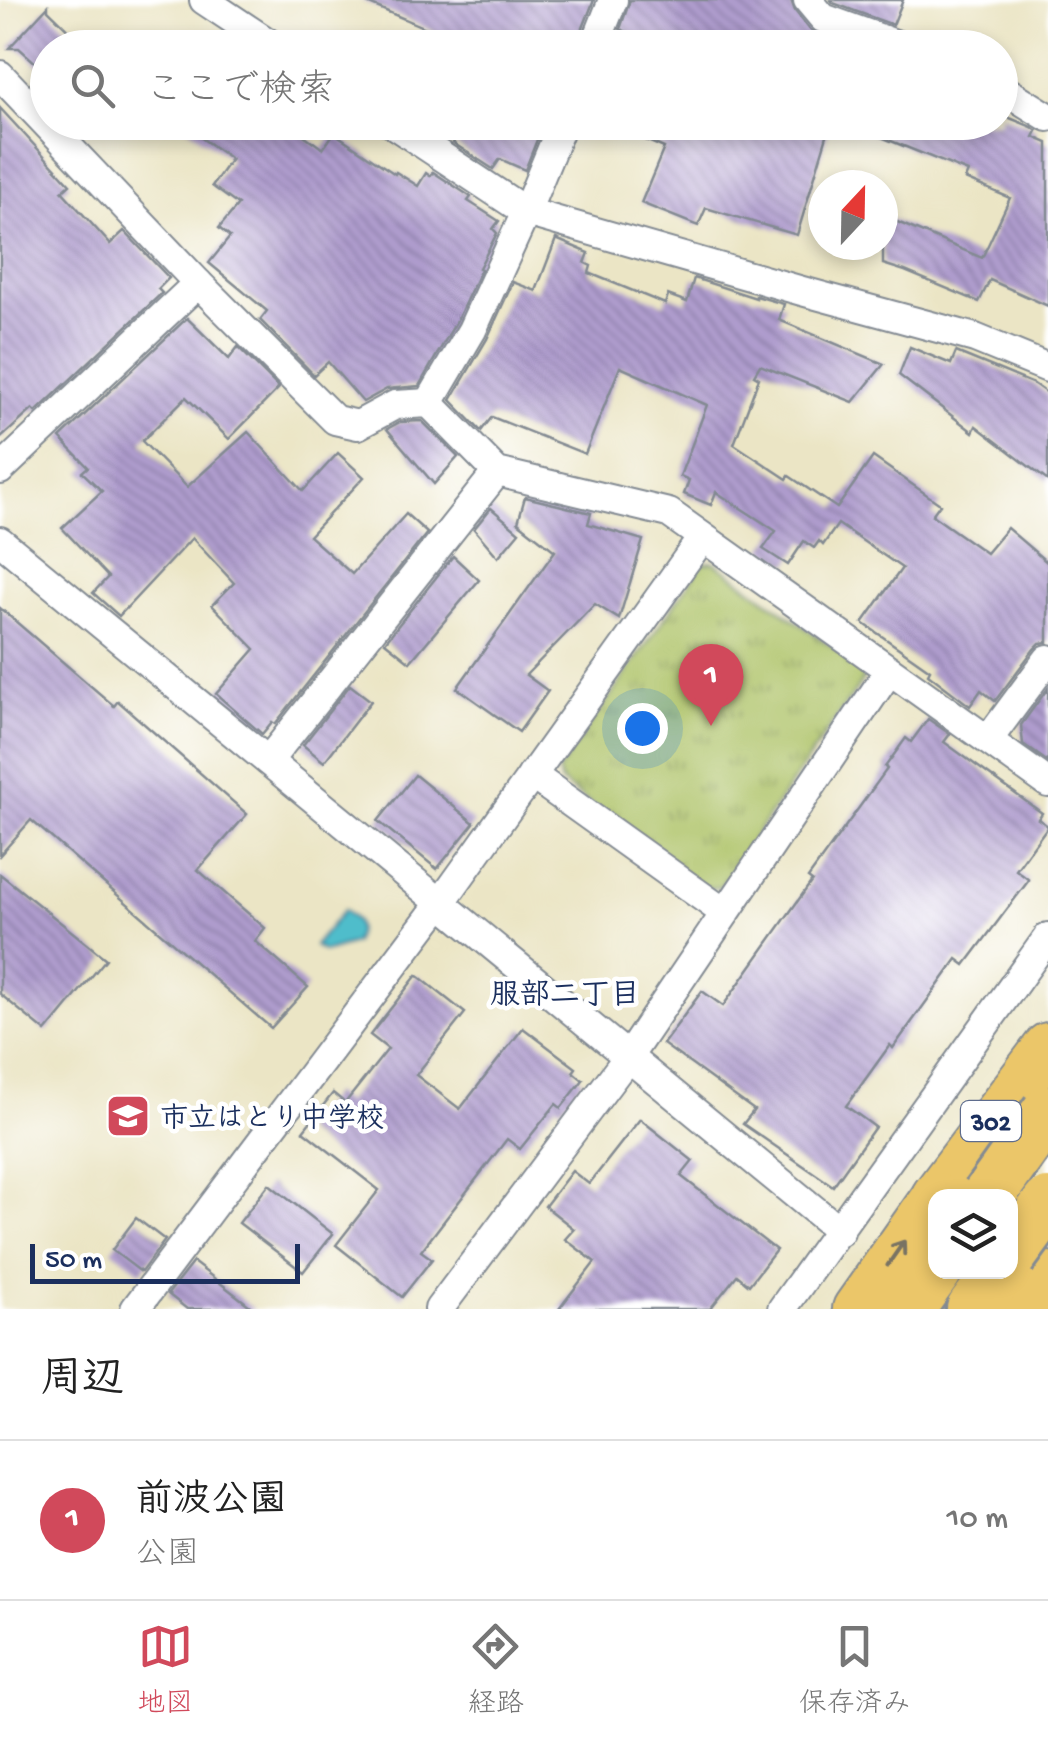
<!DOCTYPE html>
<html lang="ja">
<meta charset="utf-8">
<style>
:root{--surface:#fff;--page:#f2f2f2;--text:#222;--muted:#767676;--line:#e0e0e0;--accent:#d1495b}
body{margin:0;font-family:"Gochi Hand","Klee One",sans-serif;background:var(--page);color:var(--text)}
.controls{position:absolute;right:30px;bottom:30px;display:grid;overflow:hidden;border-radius:20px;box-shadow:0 5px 15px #0003}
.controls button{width:90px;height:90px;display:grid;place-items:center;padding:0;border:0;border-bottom:2px solid var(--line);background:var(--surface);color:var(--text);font:50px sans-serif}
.compass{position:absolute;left:808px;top:170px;width:90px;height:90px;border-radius:50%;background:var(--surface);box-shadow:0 5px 15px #0003;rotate:22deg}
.scale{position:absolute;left:30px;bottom:25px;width:270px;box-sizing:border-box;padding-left:10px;border:5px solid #1b2f5e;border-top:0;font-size:28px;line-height:35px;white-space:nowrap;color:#1b2f5e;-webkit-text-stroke:8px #fff;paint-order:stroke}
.you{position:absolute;left:642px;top:728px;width:35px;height:35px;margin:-25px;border:8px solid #fff;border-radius:50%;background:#1a73e8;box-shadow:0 0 0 15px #1a73e833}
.badge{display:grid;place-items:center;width:65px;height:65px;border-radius:50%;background:var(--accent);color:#fff;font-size:32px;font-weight:700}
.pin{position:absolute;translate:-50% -82px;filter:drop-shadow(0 2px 5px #0008)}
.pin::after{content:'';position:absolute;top:52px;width:35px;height:30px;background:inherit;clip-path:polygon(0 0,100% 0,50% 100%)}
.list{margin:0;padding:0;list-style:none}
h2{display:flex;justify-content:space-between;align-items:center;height:130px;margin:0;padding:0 40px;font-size:42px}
h2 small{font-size:32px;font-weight:400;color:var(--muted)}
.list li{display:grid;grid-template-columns:65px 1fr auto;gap:30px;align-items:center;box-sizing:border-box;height:160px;padding:0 40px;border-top:2px solid var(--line)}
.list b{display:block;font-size:38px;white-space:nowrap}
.list p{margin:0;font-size:32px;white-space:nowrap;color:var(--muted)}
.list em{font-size:32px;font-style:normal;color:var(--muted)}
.icon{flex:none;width:55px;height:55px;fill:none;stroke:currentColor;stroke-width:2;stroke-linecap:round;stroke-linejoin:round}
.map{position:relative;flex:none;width:1048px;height:1309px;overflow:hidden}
.search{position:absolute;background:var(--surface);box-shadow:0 5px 15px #0003;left:30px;right:30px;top:30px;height:110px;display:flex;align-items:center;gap:25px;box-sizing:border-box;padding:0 35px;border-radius:55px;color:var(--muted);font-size:38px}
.sheet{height:290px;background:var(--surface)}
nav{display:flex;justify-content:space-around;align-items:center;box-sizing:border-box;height:140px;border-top:2px solid var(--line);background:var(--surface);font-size:28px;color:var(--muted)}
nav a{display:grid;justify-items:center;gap:5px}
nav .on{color:var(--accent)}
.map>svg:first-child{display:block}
.grass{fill:url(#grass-tufts);stroke:#647862;stroke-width:2.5}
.water{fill:#50bdcb;stroke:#367694;stroke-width:2.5}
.building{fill:url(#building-back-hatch)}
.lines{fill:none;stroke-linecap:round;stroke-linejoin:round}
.minor-casing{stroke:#838a92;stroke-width:32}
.trunk-casing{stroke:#838a92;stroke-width:52}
.motorway-casing{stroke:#838a92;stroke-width:58}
.minor{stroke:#fff;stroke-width:28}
.trunk{stroke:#ebc669;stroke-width:48}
.motorway{stroke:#ebc669;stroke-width:52}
.motorway-bridge-casing{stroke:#838a92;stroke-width:58;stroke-linecap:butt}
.motorway-bridge{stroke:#ebc669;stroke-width:52}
.oneway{stroke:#797363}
.labels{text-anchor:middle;stroke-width:9;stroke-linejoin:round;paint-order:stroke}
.shield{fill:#fff;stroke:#5f6d8e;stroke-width:2.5}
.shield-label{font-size:25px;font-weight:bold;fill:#1b2f5e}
.poi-label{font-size:28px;font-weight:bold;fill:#1b2f5e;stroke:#fff;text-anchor:start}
.neighbourhood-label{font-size:30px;font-weight:bold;fill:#1b2f5e;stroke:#fff}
</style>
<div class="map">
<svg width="1048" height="1309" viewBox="0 0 1048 1309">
<defs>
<pattern id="grass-tufts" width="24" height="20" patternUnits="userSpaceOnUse" patternTransform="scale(2.5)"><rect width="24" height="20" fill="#adc266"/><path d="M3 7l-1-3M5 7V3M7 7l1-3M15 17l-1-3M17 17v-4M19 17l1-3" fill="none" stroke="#8c9e57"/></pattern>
<pattern id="building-back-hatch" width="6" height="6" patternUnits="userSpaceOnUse" patternTransform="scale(2.5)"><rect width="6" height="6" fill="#af9ccd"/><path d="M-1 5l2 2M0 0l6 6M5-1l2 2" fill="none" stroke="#8e80aa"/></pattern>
</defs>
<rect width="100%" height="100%" fill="#fff"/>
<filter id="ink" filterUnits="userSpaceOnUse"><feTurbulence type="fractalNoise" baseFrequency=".01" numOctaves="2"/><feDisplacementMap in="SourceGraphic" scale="20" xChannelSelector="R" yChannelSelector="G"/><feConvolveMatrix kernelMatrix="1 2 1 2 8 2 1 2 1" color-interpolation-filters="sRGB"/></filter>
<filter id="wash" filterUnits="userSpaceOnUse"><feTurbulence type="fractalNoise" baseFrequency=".0048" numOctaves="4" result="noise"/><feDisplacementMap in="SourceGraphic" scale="40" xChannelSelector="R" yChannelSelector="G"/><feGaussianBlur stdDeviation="2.25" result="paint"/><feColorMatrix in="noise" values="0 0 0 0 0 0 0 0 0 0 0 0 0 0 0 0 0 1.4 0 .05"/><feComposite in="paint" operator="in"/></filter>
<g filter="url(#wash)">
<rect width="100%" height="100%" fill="#ebe5c5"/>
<path class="grass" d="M714,562L860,667L863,680L720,887L706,889L561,782L558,771L703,563Z"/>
<path class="water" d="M344,910L356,921L358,930L354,943L324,952L314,946Z"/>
<g id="blocks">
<g class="building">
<path d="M360,0H594L575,48H451L454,40Z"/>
<path d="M630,0H791L795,11L810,30L853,48H663L620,29Z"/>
<path d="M831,0H903L893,25L833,3Z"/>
<path d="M48,6V10L87,48H48V74L19,48H9Z"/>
<path d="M0,108L70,184L62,191L110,244L124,231L169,278L158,289L162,293L36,412L33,409L0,439Z"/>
<path d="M1000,114L1032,127L1037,131L1034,137L1048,143V306L990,280L979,302L905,271L883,264V216L982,258L1010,198L965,179L968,172L849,124L1000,122Z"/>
<path d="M179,122H286L323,149L334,133L395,174L396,172L418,186L426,173L430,176L433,172L471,197L468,201L499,221L493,229L497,233L479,268L481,269L456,322L419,386L387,389L363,402L328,362L314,375L260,320L267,311L209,263L230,237L219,228L238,205L212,186L231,159Z"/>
<path d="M467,122H544L525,170L500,159L493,169L453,143Z"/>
<path d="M604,122H831L797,235L706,208L698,226L641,203L664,148Z"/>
<path d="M556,239L589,253L585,263L591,266L589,273L665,304L668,295L687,302L694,278L756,298V296L784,304L779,320L884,364L853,402L760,365L754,375L759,378L734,444L787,479L789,476L837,508L873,457L940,504L932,515L986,553L1007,528L1048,563V642L1040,643L1034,649L995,701L981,690L970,706L928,674L930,670L863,623L902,568L838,524L823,545L819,541L814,548L804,541L788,565L763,549L776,531L716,492L711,505L684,494L689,480L680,476L707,405L620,367L585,454L492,417L481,431L451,400L487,339L513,282L536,291Z"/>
<path d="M187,318L229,359L238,347L279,388L229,439L186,397L142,441L187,487L248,432L303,491L338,453L364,477L309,536L352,574L406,514L427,533L275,724L272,722L262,734L216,694L255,649L212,605L234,583L192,538L119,616L93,593L108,577L62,528L102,491L82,472L88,467L60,438Z"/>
<path d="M910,347L951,364L956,352L1034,384L1048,394V481L976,426L973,432L899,375Z"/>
<path d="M422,421L458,457L434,484L387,429L400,422Z"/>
<path d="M525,497L591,513L588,524L643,540L619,619L595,604L526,675L548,691L519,732L457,688L555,551L518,522Z"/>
<path d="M491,508L519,532L498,557L474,529Z"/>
<path d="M453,556L479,580L410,662L385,642Z"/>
<path d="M0,608L114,706L118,701L247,814L198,870L265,928L255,941L308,987L271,1028L31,820L0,855Z"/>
<path d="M350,685L371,701L324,762L303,745Z"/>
<path d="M1048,688V762L1023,744L1021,725Z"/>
<path d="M928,719L950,734L944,742L1042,813L1038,819L1048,826L1016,870L1029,880L965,965L957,959L893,1048L890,1045L846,1106L875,1127L833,1186L743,1124L754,1110L663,1044L702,991L723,1006L812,881L808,878L887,769L885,767L906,738L911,742Z"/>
<path d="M415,775L474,823L437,869L378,821Z"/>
<path d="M0,874L106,959L46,1032L0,994Z"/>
<path d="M417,975L465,1013L416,1075L460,1109L523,1028L576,1068L573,1072L583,1080L561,1108L556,1104L520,1149L507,1139L421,1251L432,1259L402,1297L336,1245L379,1190L303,1131L333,1093L345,1103L388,1049L370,1035Z"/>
<path d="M640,1119L693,1161L681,1176L776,1250L749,1285L737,1275L710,1309H559L595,1262L565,1239L574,1229L545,1206L572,1171L589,1184Z"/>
<path d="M269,1184L333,1234L303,1272L239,1223Z"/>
<path d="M136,1218L165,1240L141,1272L112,1250Z"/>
<path d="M193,1262L254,1309H187L168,1294Z"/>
</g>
</g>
</g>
<g filter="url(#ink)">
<use href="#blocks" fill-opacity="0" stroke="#838a92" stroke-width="2.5"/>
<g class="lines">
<defs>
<g id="minor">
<path d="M204,0L276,48"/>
<path d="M808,0L823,18L906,48"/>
<path d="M594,48L613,0"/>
<path d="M0,75L198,283"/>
<path d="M1000,87L1048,117"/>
<path d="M390,122L526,212L802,291L975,338L1048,368"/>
<path d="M429,403L472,330L526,212L563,122"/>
<path d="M0,470L198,283L335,420L358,425L395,405L429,403L497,472L669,513L1048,783"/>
<path d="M0,541L840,1231"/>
<path d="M988,740L1048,659"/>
<path d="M268,761L497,472"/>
<path d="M532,775L725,913"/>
<path d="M135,1309L440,904L702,538"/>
<path d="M439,1309L628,1057L889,671"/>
<path d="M782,1309L1048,937"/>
</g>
<g id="trunk">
<path d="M936,1196L1048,1047"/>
<path d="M857,1309L936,1197"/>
<path d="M1025,1309L1048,1276"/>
</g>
<g id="motorway">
<path d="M908,1309L936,1270"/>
<path d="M973,1309L1000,1272"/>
</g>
</defs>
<use href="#minor" class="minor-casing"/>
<use href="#trunk" class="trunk-casing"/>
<use href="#motorway" class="motorway-casing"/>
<use href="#minor" class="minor"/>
<use href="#trunk" class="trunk"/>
<use href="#motorway" class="motorway"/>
<defs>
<g id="motorway-bridge">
<path d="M988,1196L1048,1112"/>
<path d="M1010,1256L1048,1204"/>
</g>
</defs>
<use href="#motorway-bridge" class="motorway-bridge-casing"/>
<use href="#motorway-bridge" class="motorway-bridge"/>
</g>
<defs><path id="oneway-shaft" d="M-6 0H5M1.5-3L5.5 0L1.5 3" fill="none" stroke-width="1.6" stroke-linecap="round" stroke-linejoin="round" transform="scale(2.5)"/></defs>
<use class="oneway" href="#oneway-shaft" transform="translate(896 1253) rotate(-55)"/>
</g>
<defs>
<symbol id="school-square" viewBox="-11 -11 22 22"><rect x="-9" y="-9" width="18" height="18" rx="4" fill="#d1495b" stroke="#fff"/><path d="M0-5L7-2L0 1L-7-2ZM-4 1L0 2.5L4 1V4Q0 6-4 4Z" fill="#fff"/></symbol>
</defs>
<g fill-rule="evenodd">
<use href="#school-square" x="103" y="1091" width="50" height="50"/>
</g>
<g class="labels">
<rect class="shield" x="961" y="1101" width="60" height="40" rx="8"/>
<g class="shield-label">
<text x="991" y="1130">302</text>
</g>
<g class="poi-label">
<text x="160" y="1126">市立はとり中学校</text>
</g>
<g class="neighbourhood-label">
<text x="565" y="1003">服部二丁目</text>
</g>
</g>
</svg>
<div class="controls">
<button><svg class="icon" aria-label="layers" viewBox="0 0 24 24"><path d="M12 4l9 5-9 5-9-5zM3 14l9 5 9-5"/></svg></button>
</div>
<svg class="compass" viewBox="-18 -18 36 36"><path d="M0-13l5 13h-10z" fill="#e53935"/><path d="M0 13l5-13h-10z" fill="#767676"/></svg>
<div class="scale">50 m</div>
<div class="you"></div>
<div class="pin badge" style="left:711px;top:726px">1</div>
<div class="search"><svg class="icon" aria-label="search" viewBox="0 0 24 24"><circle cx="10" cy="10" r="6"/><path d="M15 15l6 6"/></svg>ここで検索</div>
</div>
<section class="sheet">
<h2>周辺<small></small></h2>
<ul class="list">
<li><span class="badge">1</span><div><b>前波公園</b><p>公園</p></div><em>10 m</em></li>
</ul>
</section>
<nav>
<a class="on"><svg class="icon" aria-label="map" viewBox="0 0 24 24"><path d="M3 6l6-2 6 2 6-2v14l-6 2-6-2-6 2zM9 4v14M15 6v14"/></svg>地図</a>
<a><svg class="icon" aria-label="directions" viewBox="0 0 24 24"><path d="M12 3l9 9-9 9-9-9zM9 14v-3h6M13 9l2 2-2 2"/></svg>経路</a>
<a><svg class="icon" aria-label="saved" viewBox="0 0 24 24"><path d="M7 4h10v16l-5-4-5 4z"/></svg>保存済み</a>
</nav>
